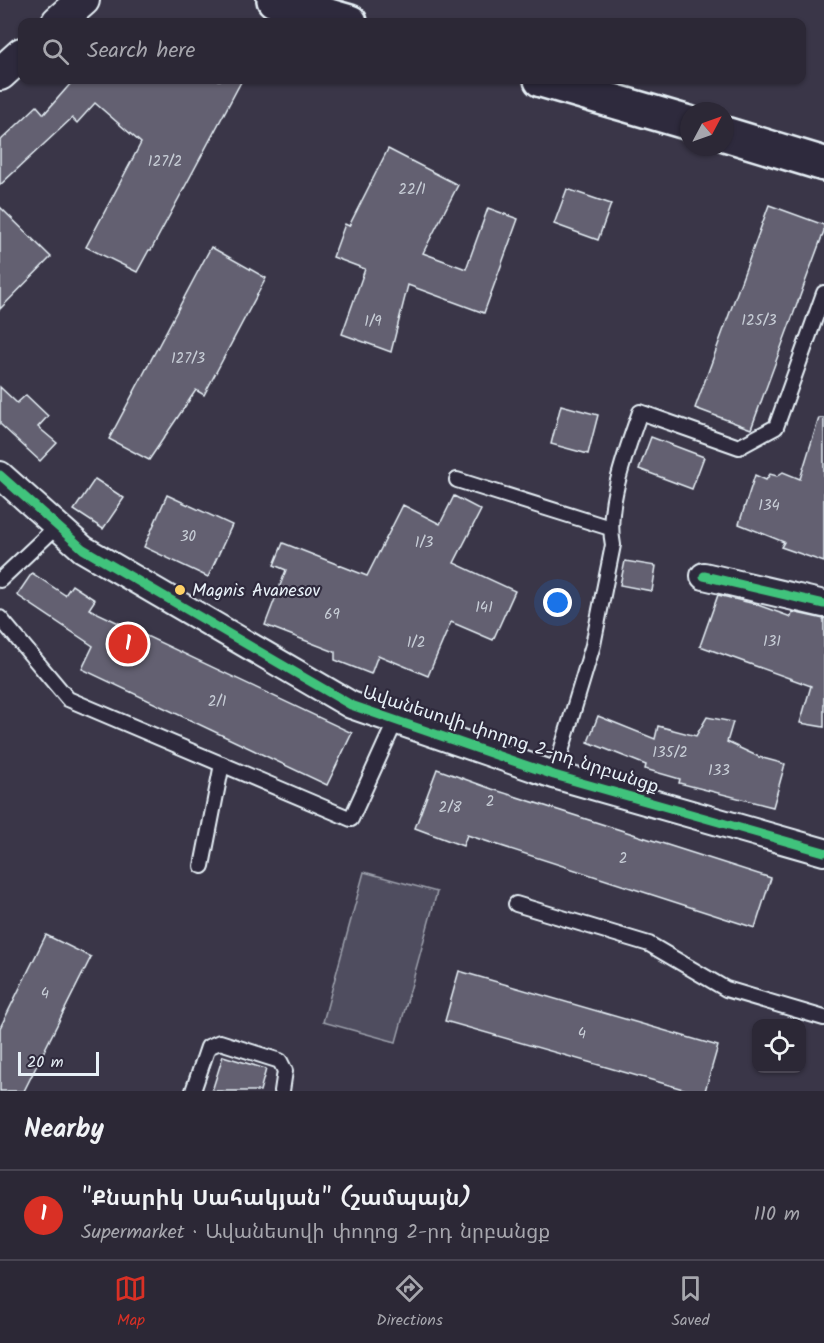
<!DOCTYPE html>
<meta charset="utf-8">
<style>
:root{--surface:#2c2836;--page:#383442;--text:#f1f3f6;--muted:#a6a6ad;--line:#484451;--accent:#d93025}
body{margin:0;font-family:Kalam,"Noto Sans Armenian",sans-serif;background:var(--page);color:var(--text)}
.controls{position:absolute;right:18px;bottom:18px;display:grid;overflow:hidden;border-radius:12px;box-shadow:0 2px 4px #0004}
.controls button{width:54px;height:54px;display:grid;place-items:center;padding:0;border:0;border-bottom:2px solid var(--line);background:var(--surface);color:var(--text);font:30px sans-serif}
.compass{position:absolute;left:680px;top:102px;width:54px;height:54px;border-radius:50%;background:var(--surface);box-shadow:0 2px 4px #0004;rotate:49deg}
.scale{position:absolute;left:18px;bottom:15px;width:81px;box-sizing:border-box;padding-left:6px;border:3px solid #e8f1f8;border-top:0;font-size:16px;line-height:21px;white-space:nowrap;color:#e8f1f8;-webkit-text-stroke:4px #2f2a3d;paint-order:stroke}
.you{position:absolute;left:558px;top:603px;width:21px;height:21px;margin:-15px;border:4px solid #fff;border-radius:50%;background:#1a73e8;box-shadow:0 0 0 9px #1a73e833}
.badge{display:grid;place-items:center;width:39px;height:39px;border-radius:50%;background:var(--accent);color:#fff;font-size:20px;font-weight:700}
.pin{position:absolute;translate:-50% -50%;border:3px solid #fff;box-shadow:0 2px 6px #0006}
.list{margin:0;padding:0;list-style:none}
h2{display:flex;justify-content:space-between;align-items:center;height:78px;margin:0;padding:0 24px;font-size:26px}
h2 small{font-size:20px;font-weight:400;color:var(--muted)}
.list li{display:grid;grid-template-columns:39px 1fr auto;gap:18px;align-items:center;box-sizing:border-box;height:90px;padding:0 24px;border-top:2px solid var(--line)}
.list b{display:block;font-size:22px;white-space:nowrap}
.list p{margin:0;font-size:20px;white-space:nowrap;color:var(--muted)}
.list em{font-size:20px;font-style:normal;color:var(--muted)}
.icon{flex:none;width:33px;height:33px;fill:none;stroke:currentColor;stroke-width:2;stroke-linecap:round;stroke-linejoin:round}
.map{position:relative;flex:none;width:824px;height:1091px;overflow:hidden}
.search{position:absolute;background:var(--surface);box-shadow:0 2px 4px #0004;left:18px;right:18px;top:18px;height:66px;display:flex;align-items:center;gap:15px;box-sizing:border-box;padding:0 21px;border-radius:12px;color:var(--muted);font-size:22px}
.sheet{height:168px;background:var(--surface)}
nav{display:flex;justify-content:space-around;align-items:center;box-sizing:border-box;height:84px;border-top:2px solid var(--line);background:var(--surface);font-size:16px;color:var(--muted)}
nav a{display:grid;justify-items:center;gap:3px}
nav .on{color:var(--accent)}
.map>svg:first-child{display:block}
.green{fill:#504e5f;stroke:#9ca0ac;stroke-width:1.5}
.building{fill:#636171;stroke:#e8f1f8;stroke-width:1.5}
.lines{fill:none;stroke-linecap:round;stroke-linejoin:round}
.service-casing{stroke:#e8f1f8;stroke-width:18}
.minor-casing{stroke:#e8f1f8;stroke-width:30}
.tertiary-casing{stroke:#e8f1f8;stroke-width:36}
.secondary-casing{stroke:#e8f1f8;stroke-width:38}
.service{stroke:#2f2a3d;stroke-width:14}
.minor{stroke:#2f2a3d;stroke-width:26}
.tertiary{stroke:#2f2a3d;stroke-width:32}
.secondary{stroke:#2f2a3d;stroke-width:33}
.cycleway-casing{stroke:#2f2a3d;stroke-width:13}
.cycleway{stroke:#40c37c;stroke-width:9}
.poi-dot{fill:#ffd166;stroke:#2f2a3d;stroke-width:2}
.labels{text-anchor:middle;stroke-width:4.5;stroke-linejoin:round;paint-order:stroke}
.number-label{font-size:15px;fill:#c7cdd6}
.poi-label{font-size:18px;fill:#e8f1f8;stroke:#2f2a3d;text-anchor:start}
.street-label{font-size:18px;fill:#e8f1f8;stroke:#2f2a3d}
</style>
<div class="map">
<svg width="824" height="1091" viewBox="0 0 824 1091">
<rect width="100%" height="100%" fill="#3a3648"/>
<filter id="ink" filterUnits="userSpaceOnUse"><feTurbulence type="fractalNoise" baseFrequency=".0167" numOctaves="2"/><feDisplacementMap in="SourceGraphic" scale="12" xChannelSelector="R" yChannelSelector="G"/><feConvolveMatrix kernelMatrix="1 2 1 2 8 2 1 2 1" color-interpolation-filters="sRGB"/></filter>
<g filter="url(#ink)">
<path class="green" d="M364,872L437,892L396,1042L323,1022Z"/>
<g class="building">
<path d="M68,80H242L151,250H149L137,272L86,247L141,143L95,103L77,123L72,118L0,185V141L37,106L44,114L72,82Z"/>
<path d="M388,149L458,185L423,253L466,269L488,208L518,219L484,313L408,285L391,352L342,334L365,269L333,257L345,224L349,226Z"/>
<path d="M567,189L611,204L598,240L554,224Z"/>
<path d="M769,205L824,225V231L751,429L695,408Z"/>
<path d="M0,207L51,257L0,309Z"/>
<path d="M211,247L266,278L204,395L196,390L149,460L109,439Z"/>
<path d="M0,387L17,403L26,395L48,416L38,427L57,443L40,461L0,424Z"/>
<path d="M561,405L598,415L588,454L551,444Z"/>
<path d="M819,418H824V562L781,547L784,542L739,524L755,475L766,480L770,474L777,476L783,472L800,479Z"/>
<path d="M651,437L704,457L692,489L639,469Z"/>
<path d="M95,479L124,498L103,529L74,510Z"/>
<path d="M167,495L232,525L208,577L144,547Z"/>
<path d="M454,496L481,510L454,563L515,591L493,640L451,622L428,676L378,655L371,674L335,660V652L265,625L286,570L274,565L283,543L367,576L403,505L440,524Z"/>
<path d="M625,561L656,566L652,591L620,585Z"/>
<path d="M32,573L65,595L72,585L95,600L89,609L352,733L327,785L82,669L93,646L17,595Z"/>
<path d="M718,595L755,604L791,617L792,612L824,619V727L800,723L811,686L700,646Z"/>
<path d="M598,716L655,739L658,726L696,736L707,717L733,722L727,742L759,757L785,764L773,807L679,783L680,779L645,769L646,765L588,742Z"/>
<path d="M437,769L492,789L771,878L755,928L467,835L463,846L415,828Z"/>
<path d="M46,935L91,957L24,1091H0V1028Z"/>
<path d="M459,971L718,1046L705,1091H690L445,1021Z"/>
<path d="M223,1056L266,1069L260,1091H212Z"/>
</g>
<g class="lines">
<defs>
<g id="service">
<path d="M457,480L610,528"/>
<path d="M0,580L56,527"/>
<path d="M0,618L68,699L351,819L396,720"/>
<path d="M554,775L593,645L613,545C605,507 627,449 640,412L739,447L776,427L824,293"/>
<path d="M202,866L222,764"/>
<path d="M516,904L649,944L726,989L824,1018"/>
<path d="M193,1091L208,1047L220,1042L280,1061L285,1071L282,1091"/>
</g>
<g id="minor">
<path d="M0,475L83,549L351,705L554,775L824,852"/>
<path d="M704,576L824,604"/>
</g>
<g id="tertiary">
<path d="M58,22L83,0"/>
<path d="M0,74L22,54"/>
</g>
<g id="secondary">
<path d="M274,0L350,22"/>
<path d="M541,80L689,123"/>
<path d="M725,134L824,164"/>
</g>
</defs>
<use href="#service" class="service-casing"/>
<use href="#minor" class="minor-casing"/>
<use href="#tertiary" class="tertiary-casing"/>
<use href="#secondary" class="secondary-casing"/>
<use href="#service" class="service"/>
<use href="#minor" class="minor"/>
<use href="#tertiary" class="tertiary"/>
<use href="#secondary" class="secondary"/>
<defs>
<g id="cycleway">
<path d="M0,475L83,549L351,705L554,775L824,852"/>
<path d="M704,576L824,604"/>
</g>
</defs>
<use href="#cycleway" class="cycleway-casing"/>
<use href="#cycleway" class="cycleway"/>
</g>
</g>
<circle class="poi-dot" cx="180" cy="590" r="6"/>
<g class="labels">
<g class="number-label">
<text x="165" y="166">127/2</text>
<text x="412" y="194">22/1</text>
<text x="759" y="325">125/3</text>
<text x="373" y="326">1/9</text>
<text x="188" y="363">127/3</text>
<text x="769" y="510">134</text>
<text x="188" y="541">30</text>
<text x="424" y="547">1/3</text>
<text x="484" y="612">141</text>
<text x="332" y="619">69</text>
<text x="772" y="646">131</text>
<text x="416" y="647">1/2</text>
<text x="217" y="706">2/1</text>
<text x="670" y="757">135/2</text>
<text x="719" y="775">133</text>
<text x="490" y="806">2</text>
<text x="450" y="812">2/8</text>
<text x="623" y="863">2</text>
<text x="45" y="998">4</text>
<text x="582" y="1038">4</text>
</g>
<g class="poi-label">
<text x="192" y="596">Magnis Avanesov</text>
</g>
<g class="street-label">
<text transform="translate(511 739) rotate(18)" y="6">Ավանեսովի փողոց 2-րդ նրբանցք</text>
</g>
</g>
</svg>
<div class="controls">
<button><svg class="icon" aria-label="locate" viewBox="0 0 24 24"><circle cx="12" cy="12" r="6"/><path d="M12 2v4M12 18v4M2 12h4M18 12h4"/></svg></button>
</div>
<svg class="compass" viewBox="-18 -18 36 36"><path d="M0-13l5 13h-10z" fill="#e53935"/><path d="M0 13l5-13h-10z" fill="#a6a6ad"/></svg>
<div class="scale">20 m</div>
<div class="you"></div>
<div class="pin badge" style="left:128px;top:644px">1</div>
<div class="search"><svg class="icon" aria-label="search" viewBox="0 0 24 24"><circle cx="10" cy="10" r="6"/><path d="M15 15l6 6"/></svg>Search here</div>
</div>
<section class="sheet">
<h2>Nearby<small></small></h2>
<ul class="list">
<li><span class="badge">1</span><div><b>&quot;Քնարիկ Սահակյան&quot; (շամպայն)</b><p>Supermarket · Ավանեսովի փողոց 2-րդ նրբանցք</p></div><em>110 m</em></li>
</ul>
</section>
<nav>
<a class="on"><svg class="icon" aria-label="map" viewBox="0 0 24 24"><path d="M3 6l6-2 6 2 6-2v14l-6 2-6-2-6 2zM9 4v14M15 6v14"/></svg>Map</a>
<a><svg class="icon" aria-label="directions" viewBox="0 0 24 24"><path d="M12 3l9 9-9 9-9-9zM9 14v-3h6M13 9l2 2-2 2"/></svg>Directions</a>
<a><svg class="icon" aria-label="saved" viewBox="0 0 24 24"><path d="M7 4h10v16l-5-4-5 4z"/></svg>Saved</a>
</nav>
